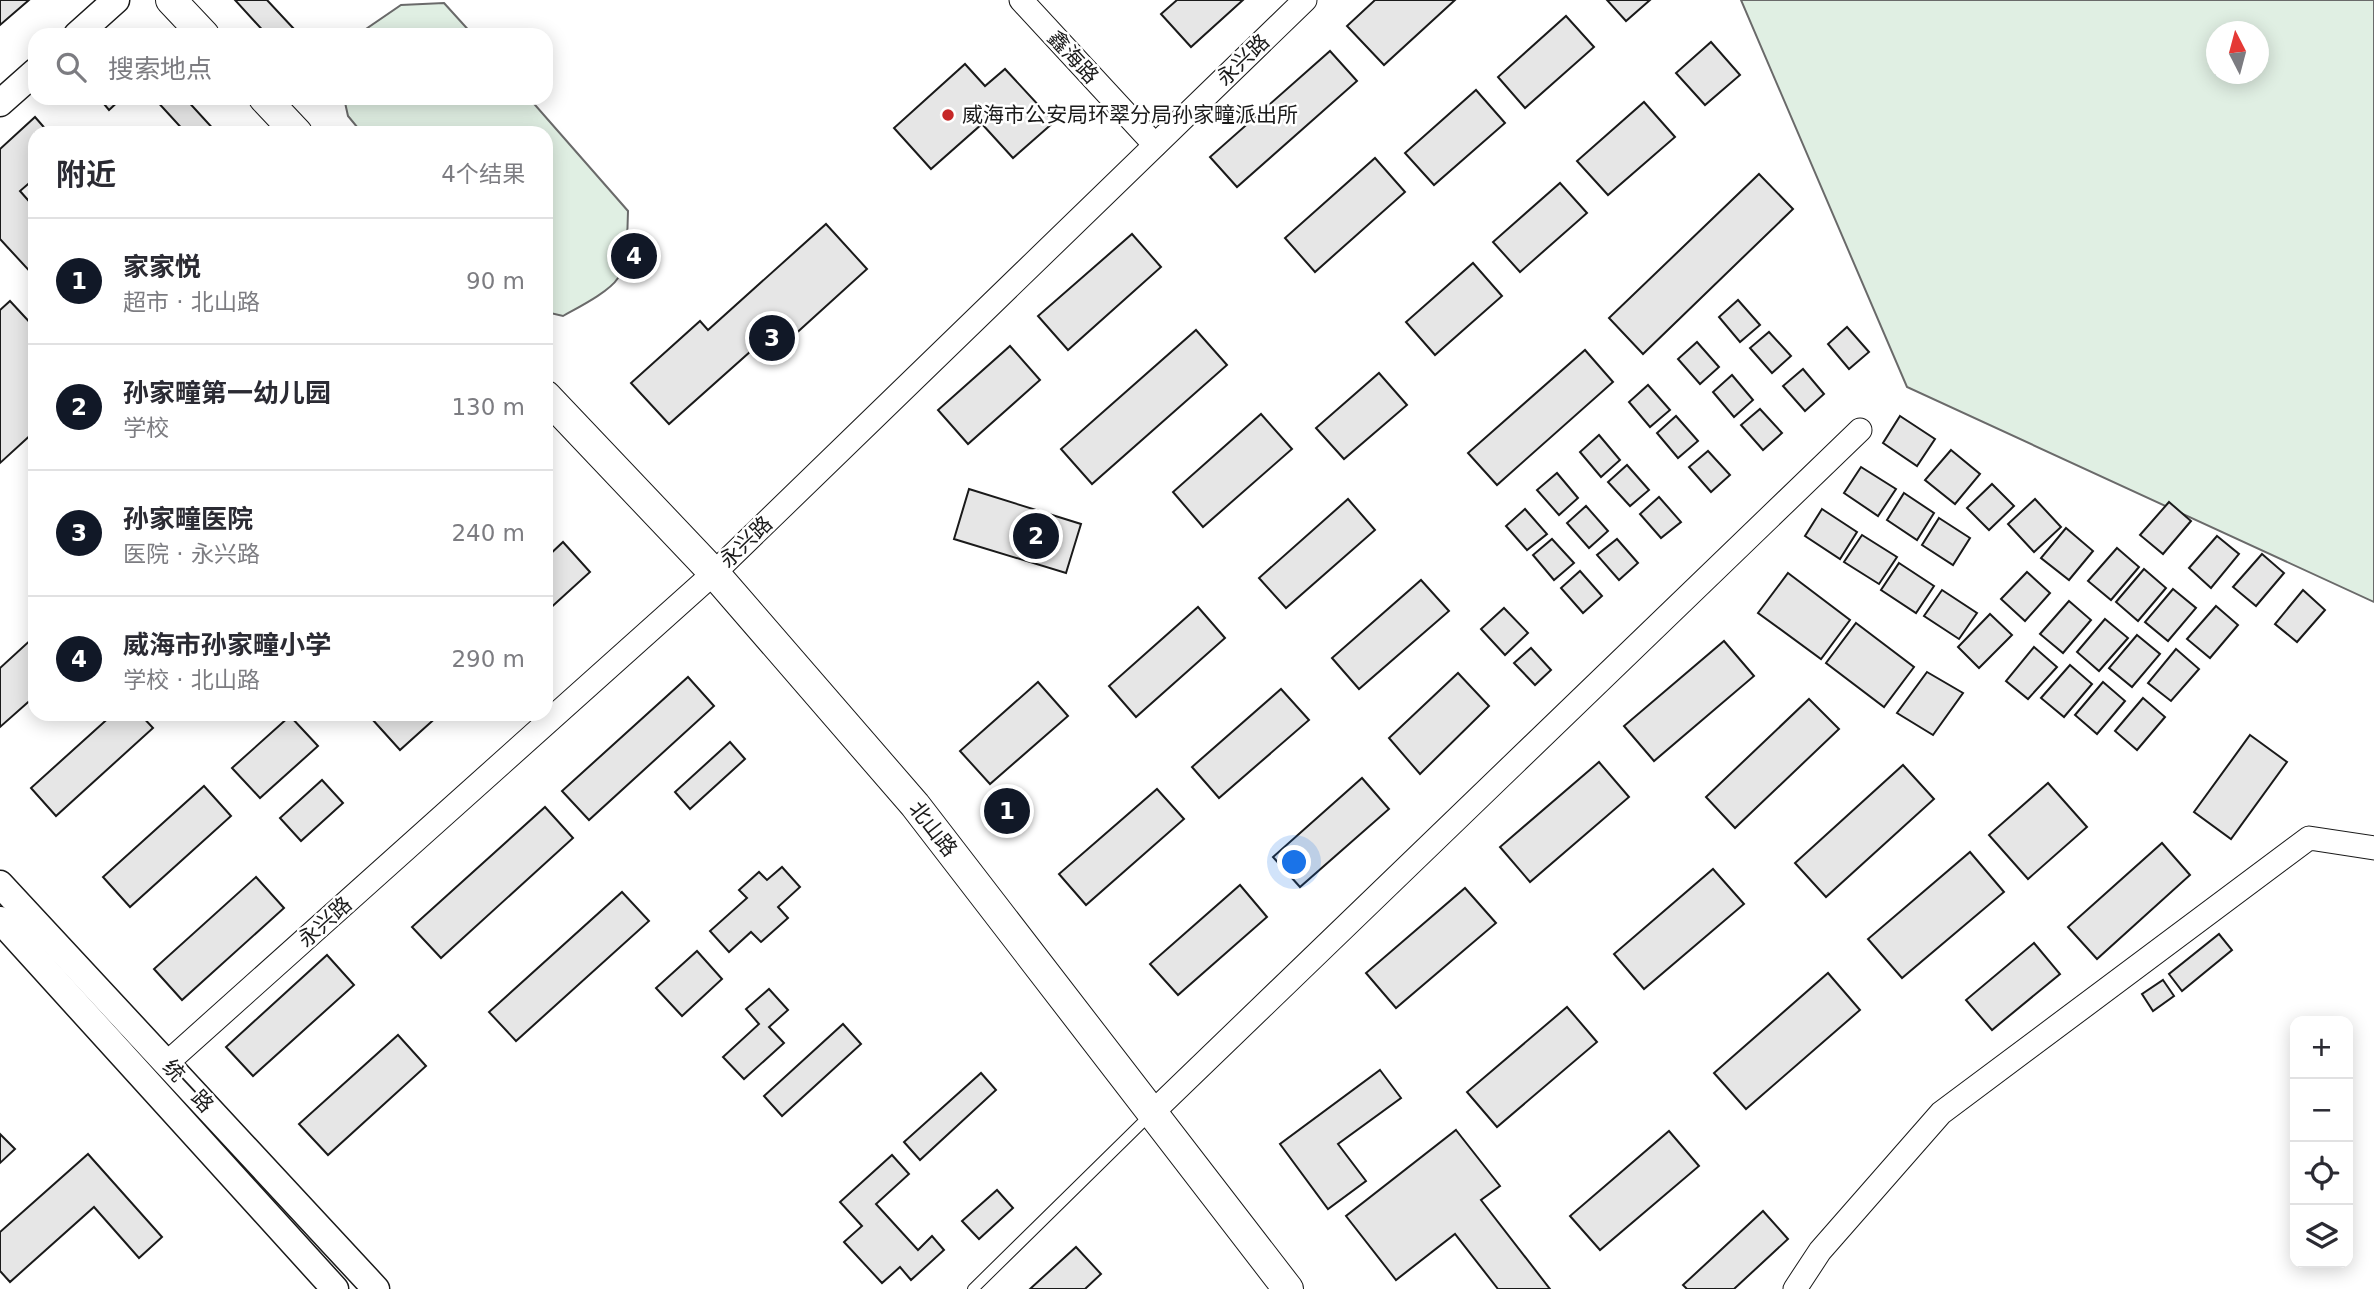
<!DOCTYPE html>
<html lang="zh">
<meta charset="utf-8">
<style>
:root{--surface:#fff;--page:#f2f2f3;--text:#2b2b33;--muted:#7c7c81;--line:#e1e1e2;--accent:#111827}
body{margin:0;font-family:"DejaVu Sans","Noto Sans SC",sans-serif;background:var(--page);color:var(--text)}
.controls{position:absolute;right:21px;bottom:21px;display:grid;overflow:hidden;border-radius:14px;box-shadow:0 4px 18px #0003}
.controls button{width:63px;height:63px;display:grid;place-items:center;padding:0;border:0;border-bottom:2px solid var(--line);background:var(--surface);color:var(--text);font:35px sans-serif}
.compass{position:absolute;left:2206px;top:21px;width:63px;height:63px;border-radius:50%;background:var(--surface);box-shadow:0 4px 18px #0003;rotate:354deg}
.you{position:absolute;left:1295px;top:863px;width:24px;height:24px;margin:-18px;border:5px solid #fff;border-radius:50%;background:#1a73e8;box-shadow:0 0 0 10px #1a73e833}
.badge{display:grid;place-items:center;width:46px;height:46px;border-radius:50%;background:var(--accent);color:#fff;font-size:23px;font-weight:700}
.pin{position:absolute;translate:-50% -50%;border:4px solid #fff;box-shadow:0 2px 7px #0006}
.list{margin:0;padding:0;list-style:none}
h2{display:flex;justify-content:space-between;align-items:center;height:91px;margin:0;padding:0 28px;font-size:30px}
h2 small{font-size:23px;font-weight:400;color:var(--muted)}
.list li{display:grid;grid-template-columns:46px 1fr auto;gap:21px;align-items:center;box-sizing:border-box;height:126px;padding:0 28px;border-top:2px solid var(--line)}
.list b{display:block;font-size:26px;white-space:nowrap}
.list p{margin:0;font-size:23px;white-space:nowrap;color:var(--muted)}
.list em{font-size:23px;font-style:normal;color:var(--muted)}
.icon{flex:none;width:38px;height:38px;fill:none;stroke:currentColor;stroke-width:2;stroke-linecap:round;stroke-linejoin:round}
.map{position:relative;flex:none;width:2374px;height:1289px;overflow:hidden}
.search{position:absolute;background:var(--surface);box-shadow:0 4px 18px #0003;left:28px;top:28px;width:525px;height:77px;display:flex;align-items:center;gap:18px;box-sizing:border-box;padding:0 24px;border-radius:21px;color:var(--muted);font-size:26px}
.panel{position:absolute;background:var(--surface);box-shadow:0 4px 18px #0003;left:28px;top:126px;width:525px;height:595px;border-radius:21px}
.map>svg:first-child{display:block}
.green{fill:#e0efe3;stroke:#6a6a6a;stroke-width:2;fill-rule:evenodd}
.building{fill:#e6e6e6;stroke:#1a1a1a;stroke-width:2}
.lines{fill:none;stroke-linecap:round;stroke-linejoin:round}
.service-casing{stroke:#1a1a1a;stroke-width:12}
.tertiary-casing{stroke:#1a1a1a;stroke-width:25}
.secondary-casing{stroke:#1a1a1a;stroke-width:29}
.primary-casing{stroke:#1a1a1a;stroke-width:32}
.service{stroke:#fff;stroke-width:10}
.tertiary{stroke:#fff;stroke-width:23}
.secondary{stroke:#fff;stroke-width:26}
.primary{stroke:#fff;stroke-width:30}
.poi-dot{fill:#c62828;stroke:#fff;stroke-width:2.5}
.labels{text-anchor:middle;stroke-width:5;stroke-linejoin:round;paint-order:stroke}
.street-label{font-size:21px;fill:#1a1a1a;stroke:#fff}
.poi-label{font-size:21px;fill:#1a1a1a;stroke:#fff;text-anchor:start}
</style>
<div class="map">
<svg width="2374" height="1289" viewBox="0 0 2374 1289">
<rect width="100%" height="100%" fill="#fff"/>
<g class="green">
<path d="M1741,0H2374V602L1907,387ZM2216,32H2258V74H2216Z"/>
<path d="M444,3L473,35H362L366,29L401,5Z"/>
<path d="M344,98H529L628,211C628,225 626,267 618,278C609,292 579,307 563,316L546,312V133H362L348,116Z"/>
</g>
<g class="building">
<path d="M0,0H29L0,25Z"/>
<path d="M235,0H267L294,29L287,35H267Z"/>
<path d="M1177,0H1243L1191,47L1161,14Z"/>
<path d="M1375,0H1455L1384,65L1347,26Z"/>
<path d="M1607,0H1650L1626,21Z"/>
<path d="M1566,16L1594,47L1525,108L1498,77Z"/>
<path d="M1711,42L1740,75L1705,105L1676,73Z"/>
<path d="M1330,51L1357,81L1237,187L1210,157Z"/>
<path d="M965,64L985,86L1005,69L1054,122L1013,158L982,124L931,169L894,128Z"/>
<path d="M1476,90L1505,123L1434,185L1405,153Z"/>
<path d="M99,98H122L109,110Z"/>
<path d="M154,98H185L217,133H186Z"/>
<path d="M1644,102L1675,137L1608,195L1577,161Z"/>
<path d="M35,117L49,133H35V178L20,191L35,208V277L0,239V149Z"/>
<path d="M1375,158L1405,192L1315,272L1285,238Z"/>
<path d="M1759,174L1793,209L1643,354L1609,318Z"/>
<path d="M1560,183L1587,213L1520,272L1493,242Z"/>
<path d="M826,224L867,269L781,347L770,334L669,424L631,383L700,321L708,330Z"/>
<path d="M1132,234L1161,267L1068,350L1038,316Z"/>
<path d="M1473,263L1502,296L1435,355L1406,322Z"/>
<path d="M1738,300L1760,325L1740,342L1719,317Z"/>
<path d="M10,301L35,328V431L0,463V310Z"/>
<path d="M1847,327L1869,352L1849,369L1828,344Z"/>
<path d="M1196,330L1227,365L1092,484L1061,449Z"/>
<path d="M1769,332L1791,356L1772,373L1750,348Z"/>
<path d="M1697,342L1719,367L1700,384L1678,359Z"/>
<path d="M1010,346L1040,380L968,444L938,410Z"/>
<path d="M1585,350L1613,382L1497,485L1468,453Z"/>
<path d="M1803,369L1824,394L1805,411L1783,386Z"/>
<path d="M1379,373L1407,405L1344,459L1316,428Z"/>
<path d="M1732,375L1753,400L1734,417L1713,392Z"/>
<path d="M1648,385L1670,410L1650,427L1629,402Z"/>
<path d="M1760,409L1782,433L1763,450L1741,425Z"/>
<path d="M1261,414L1292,449L1203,527L1173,492Z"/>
<path d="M1676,416L1698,441L1678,458L1657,433Z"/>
<path d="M1900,416L1935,439L1917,466L1883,443Z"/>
<path d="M1599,435L1620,460L1601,477L1580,452Z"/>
<path d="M1951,450L1980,474L1955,504L1925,480Z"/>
<path d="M1708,451L1730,475L1711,492L1689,467Z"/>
<path d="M1627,465L1649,490L1630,506L1608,482Z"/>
<path d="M1861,467L1896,489L1878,516L1844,493Z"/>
<path d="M1557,473L1578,498L1559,515L1537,490Z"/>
<path d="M1992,484L2014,506L1989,530L1967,508Z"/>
<path d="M969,489L1081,524L1066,573L954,539Z"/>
<path d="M1904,493L1934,513L1917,540L1887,520Z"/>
<path d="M1659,497L1681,522L1661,538L1640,514Z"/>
<path d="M1348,499L1375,530L1286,608L1259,578Z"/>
<path d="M2035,499L2061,527L2034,552L2008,524Z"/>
<path d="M2169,502L2191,521L2163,554L2140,535Z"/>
<path d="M1586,506L1608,531L1589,548L1567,523Z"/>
<path d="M1525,509L1547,534L1527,550L1506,526Z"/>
<path d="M1822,509L1857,532L1840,559L1805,536Z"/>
<path d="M1939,518L1970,538L1953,565L1922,545Z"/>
<path d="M2066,528L2093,551L2069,580L2041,558Z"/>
<path d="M1862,535L1897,557L1879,584L1844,562Z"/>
<path d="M2217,536L2239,554L2211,588L2189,568Z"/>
<path d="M1552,539L1574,563L1554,580L1533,555Z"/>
<path d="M1617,539L1638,563L1619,580L1597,555Z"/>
<path d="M563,542L590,572L546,612V558Z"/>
<path d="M2117,548L2139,567L2111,600L2088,581Z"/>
<path d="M2262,554L2284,573L2256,606L2233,587Z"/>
<path d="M1899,563L1934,586L1916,613L1881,590Z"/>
<path d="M2144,569L2166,588L2138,621L2116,602Z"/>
<path d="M1580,571L1602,596L1583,613L1561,588Z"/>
<path d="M2027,572L2050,593L2025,621L2001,599Z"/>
<path d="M1788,573L1850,620L1821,659L1758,613Z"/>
<path d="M1421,580L1449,611L1359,689L1332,658Z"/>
<path d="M2173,589L2196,608L2168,641L2145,622Z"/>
<path d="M1942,590L1977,613L1959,639L1924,616Z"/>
<path d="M2303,590L2325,610L2297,642L2275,624Z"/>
<path d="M2069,601L2091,620L2063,653L2040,634Z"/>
<path d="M2216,606L2238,625L2210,658L2187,639Z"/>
<path d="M1198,607L1225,638L1136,717L1109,686Z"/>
<path d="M1504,608L1528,633L1505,655L1481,629Z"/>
<path d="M1990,614L2012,635L1979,668L1958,647Z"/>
<path d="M2105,619L2128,638L2099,671L2077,652Z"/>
<path d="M1856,623L1914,667L1884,707L1826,663Z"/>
<path d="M2137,635L2160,654L2132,687L2109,668Z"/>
<path d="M35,636V696L0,727V668Z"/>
<path d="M1724,641L1754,676L1654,761L1624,726Z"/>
<path d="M2034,647L2057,667L2028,699L2006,681Z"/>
<path d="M1531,648L1551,670L1535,685L1514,663Z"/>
<path d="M2176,649L2199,669L2171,701L2148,683Z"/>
<path d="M2070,665L2092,684L2064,717L2041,698Z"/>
<path d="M1927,672L1963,693L1933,735L1897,713Z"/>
<path d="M1458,673L1489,706L1420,774L1389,738Z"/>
<path d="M688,677L714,706L589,820L562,791Z"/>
<path d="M1038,682L1068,716L990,784L960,751Z"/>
<path d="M2103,682L2125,701L2097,734L2075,715Z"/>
<path d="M1281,689L1309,720L1219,798L1192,767Z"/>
<path d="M2143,698L2165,717L2137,750L2115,731Z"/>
<path d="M1809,699L1839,729L1735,828L1706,797Z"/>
<path d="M113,714H140L153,728L56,816L31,788Z"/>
<path d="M378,714H440L400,750L372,719Z"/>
<path d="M290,716L318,746L260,798L232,768Z"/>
<path d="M2250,735L2287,762L2231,839L2194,812Z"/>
<path d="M730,742L745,759L690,809L675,792Z"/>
<path d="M1599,762L1629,797L1530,882L1500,847Z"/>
<path d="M1903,765L1934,799L1826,897L1795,863Z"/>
<path d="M1362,778L1389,809L1300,887L1273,857Z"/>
<path d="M322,780L343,803L301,841L280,818Z"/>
<path d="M2048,783L2087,827L2028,879L1989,835Z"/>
<path d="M204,786L231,816L130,907L103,877Z"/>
<path d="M1157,789L1184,819L1086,905L1059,874Z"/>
<path d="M545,807L573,838L441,958L412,927Z"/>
<path d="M2162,843L2190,875L2097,959L2068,927Z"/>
<path d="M1970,852L2004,892L1902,978L1868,939Z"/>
<path d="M782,867L800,887L778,907L788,918L761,942L751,932L729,952L710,931L747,898L739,890L759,872L767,880Z"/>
<path d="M1713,869L1744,904L1644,989L1614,954Z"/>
<path d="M256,877L284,908L182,1000L154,969Z"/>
<path d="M1240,885L1267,917L1178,995L1150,964Z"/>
<path d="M1465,888L1496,923L1396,1008L1366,973Z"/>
<path d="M622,892L649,921L516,1041L489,1012Z"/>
<path d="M2219,934L2232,950L2182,991L2169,974Z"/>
<path d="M2034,943L2060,974L1992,1030L1966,1000Z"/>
<path d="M697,951L722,979L682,1016L656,988Z"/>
<path d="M327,955L354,985L253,1076L226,1047Z"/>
<path d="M1828,973L1860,1010L1746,1109L1714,1073Z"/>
<path d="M2163,980L2174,996L2153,1011L2142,994Z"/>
<path d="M769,989L788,1010L769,1027L784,1043L744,1079L723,1057L759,1024L746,1009Z"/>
<path d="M1567,1007L1597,1042L1497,1127L1467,1092Z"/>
<path d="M843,1024L861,1044L782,1116L764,1096Z"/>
<path d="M398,1035L426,1066L328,1155L299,1124Z"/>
<path d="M1380,1070L1401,1098L1338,1144L1366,1181L1328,1209L1280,1144Z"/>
<path d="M981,1073L996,1090L920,1160L904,1142Z"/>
<path d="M1456,1130L1500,1186L1481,1200L1550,1289H1498L1455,1234L1396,1280L1346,1216Z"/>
<path d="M1669,1131L1699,1166L1600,1250L1570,1216Z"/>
<path d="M0,1134L15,1149L0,1163Z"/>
<path d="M88,1154L162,1237L139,1258L94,1207L10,1282L0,1271V1232Z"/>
<path d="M892,1155L909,1174L876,1204L918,1250L932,1236L944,1250L911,1280L900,1267L882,1283L844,1242L862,1226L840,1202Z"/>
<path d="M997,1190L1013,1208L979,1239L962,1221Z"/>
<path d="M1763,1211L1788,1239L1734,1289H1687L1683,1285Z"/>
<path d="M1076,1247L1101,1274L1085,1289H1030Z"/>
</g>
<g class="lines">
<defs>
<path id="service" d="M973,1289L1149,1116"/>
<g id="tertiary">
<path d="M1021,0L1155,145"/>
<path d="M167,1063L714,573L1305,0"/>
<path d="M1152,1113L1860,430"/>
<path d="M1795,1289L1820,1251L1941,1113L2309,838L2374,848"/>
</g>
<g id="secondary">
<path d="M77,35L116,0"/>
<path d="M0,103L35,72"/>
<path d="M0,884L376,1289"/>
<path d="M0,920L335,1289"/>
</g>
<g id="primary">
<path d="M171,0L204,35"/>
<path d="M264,98L297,133"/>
<path d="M546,396L714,573L915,805L1288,1289"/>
</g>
</defs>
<use href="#service" class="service-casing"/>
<use href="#tertiary" class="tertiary-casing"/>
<use href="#secondary" class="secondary-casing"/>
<use href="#primary" class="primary-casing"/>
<use href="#service" class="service"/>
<use href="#tertiary" class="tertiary"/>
<use href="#secondary" class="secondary"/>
<use href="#primary" class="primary"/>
</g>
<circle class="poi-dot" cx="948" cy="115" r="7"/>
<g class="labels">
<g class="street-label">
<text transform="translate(1073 57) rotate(47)" y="7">鑫海路</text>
<text transform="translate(1243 60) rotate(-44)" y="7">永兴路</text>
<text transform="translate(746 542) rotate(-44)" y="7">永兴路</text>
<text transform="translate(933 829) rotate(52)" y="7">北山路</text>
<text transform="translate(325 922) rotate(-42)" y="7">永兴路</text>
<text transform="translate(188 1086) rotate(47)" y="7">统一路</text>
</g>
<g class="poi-label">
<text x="962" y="122">威海市公安局环翠分局孙家疃派出所</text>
</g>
</g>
</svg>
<div class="controls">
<button>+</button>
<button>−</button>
<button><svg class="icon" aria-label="locate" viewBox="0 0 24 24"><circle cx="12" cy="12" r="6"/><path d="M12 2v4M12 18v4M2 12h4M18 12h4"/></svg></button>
<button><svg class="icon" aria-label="layers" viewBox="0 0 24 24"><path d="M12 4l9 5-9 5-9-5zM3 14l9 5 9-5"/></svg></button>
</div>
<svg class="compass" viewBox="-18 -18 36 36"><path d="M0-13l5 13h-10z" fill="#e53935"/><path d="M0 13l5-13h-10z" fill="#7c7c81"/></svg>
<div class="you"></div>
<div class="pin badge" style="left:1007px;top:811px">1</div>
<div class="pin badge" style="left:1036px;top:536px">2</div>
<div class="pin badge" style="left:772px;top:338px">3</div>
<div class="pin badge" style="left:634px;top:256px">4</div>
<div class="search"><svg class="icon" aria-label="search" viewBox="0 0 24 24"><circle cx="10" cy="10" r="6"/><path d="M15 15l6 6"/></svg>搜索地点</div>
<section class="panel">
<h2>附近<small>4个结果</small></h2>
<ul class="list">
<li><span class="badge">1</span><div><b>家家悦</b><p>超市 · 北山路</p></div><em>90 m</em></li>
<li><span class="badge">2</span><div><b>孙家疃第一幼儿园</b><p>学校</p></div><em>130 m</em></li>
<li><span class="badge">3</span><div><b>孙家疃医院</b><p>医院 · 永兴路</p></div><em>240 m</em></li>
<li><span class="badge">4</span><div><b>威海市孙家疃小学</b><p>学校 · 北山路</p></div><em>290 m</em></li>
</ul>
</section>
</div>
